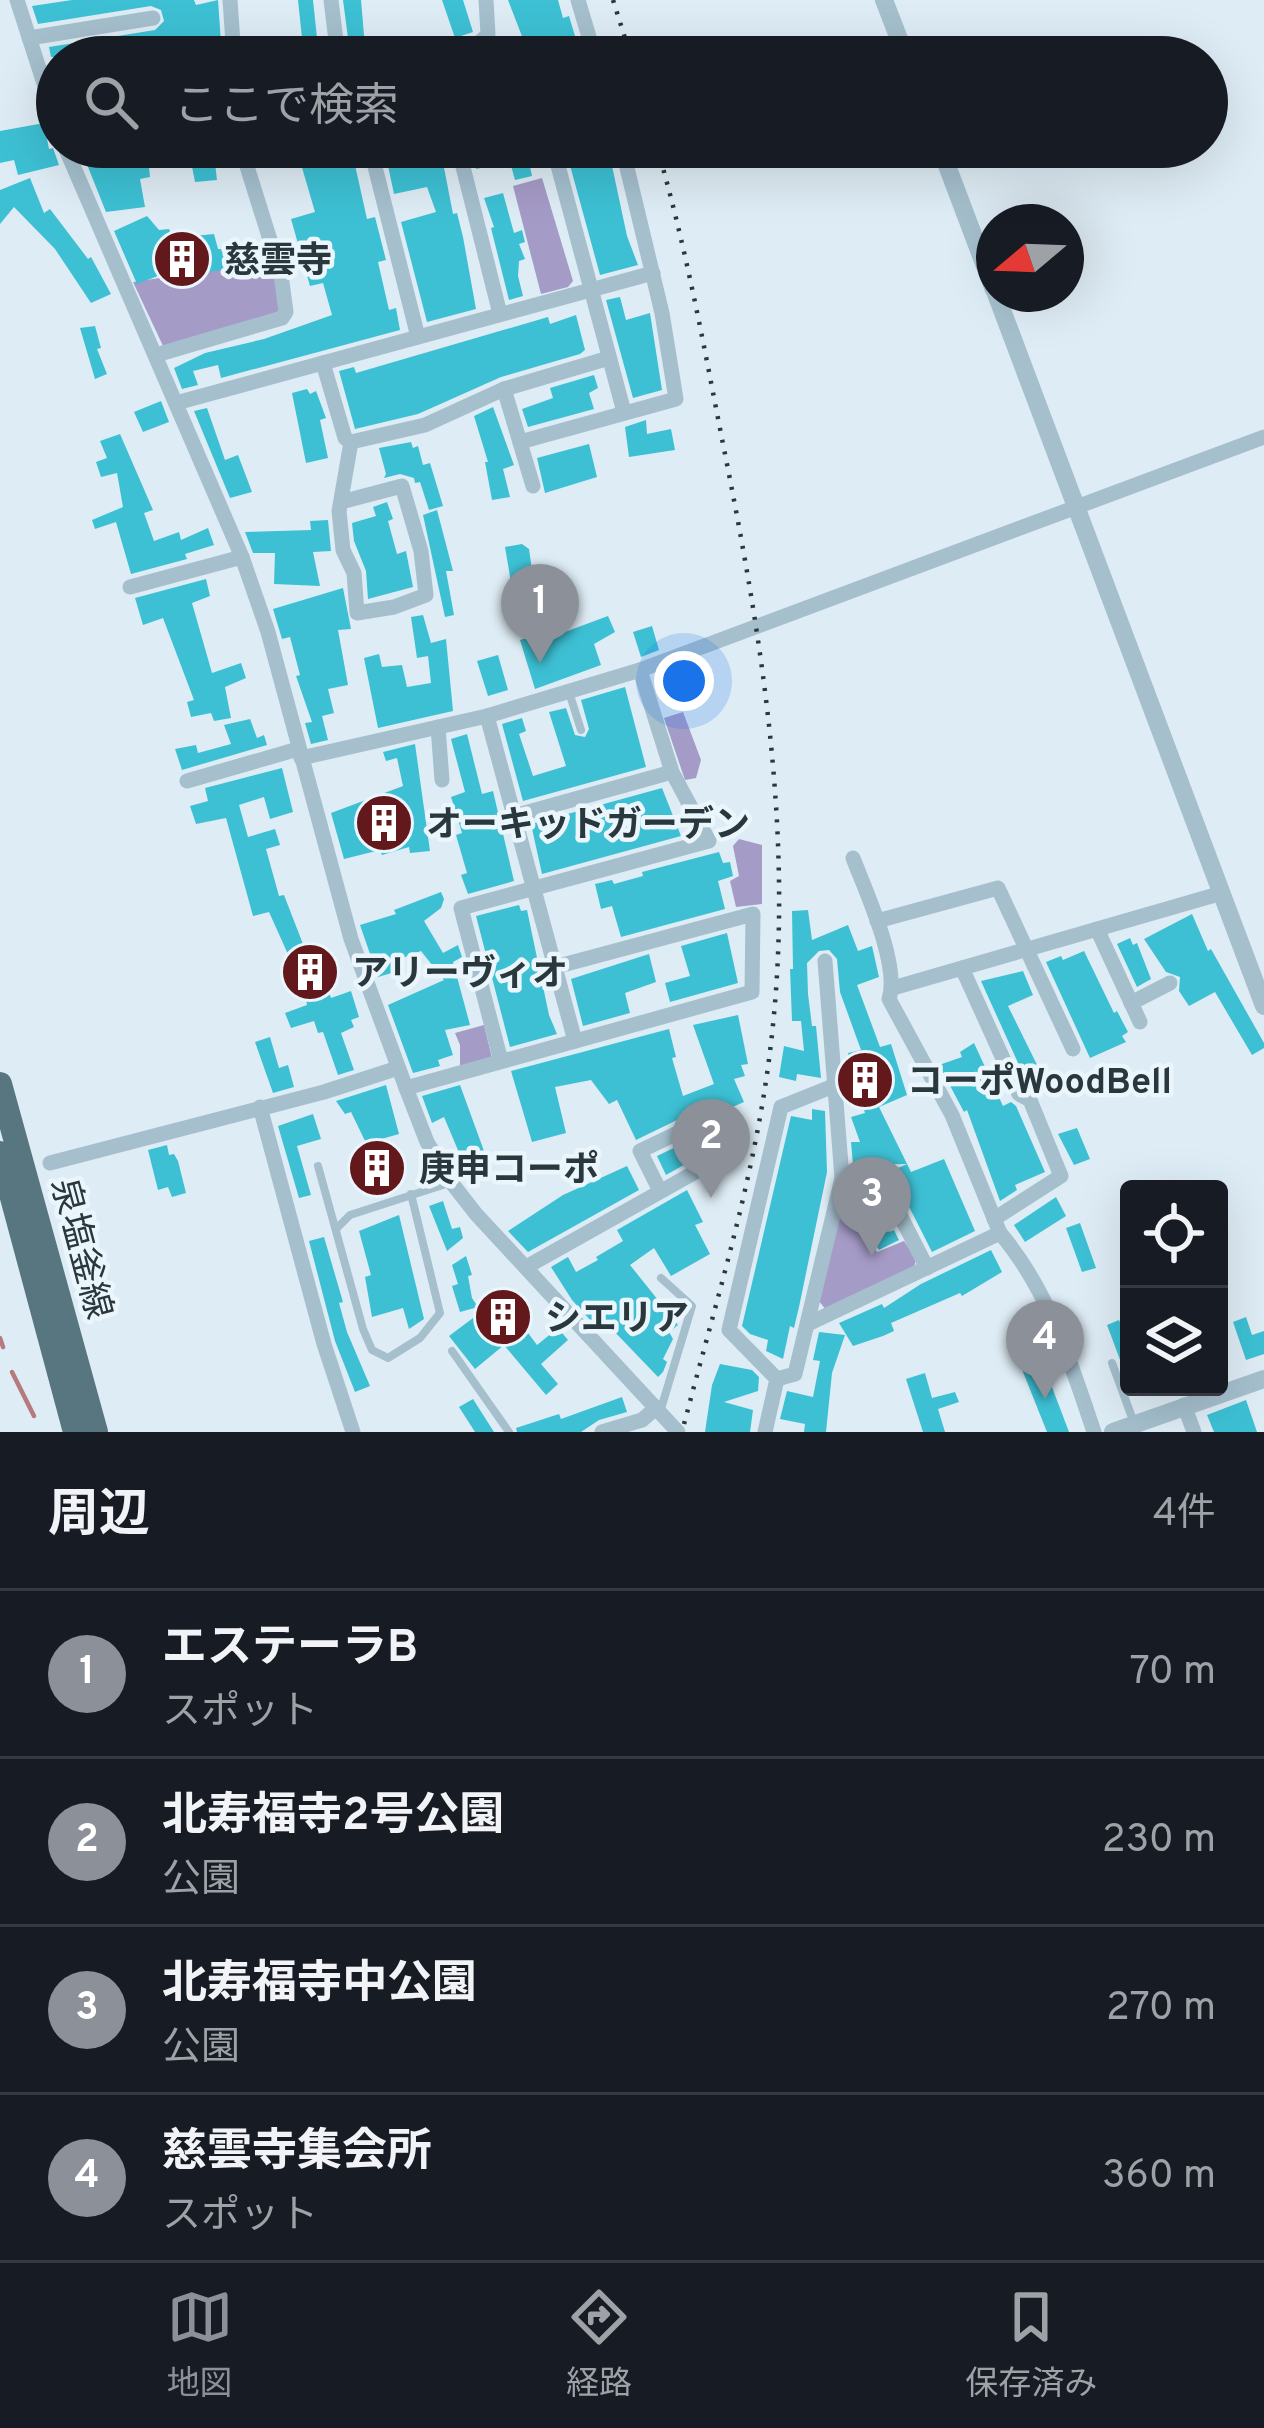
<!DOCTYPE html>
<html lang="ja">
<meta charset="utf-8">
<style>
:root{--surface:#171b24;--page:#20242c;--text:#f1f3f6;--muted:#9ea1a6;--line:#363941;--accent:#8c9099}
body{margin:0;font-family:Overpass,"Noto Sans JP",sans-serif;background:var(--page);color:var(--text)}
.controls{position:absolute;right:36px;bottom:36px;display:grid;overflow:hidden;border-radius:12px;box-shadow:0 12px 48px #0002}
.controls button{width:108px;height:108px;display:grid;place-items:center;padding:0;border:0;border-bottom:3px solid var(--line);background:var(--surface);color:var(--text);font:60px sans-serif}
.compass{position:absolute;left:976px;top:204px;width:108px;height:108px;border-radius:50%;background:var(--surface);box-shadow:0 12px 48px #0002;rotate:251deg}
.you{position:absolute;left:684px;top:681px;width:42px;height:42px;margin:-30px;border:9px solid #fff;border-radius:50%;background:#1a73e8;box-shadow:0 0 0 18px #1a73e833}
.badge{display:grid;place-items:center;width:78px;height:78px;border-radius:50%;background:var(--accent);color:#fff;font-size:39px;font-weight:700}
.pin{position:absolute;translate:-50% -99px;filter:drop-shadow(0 3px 6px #0008)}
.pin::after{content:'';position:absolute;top:63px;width:42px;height:36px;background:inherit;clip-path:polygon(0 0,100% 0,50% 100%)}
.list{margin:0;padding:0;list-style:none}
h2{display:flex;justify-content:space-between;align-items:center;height:156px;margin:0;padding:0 48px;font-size:51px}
h2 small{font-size:39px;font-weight:400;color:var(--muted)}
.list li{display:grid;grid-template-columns:78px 1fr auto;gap:36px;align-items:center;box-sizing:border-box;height:168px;padding:0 48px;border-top:3px solid var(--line)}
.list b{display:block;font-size:45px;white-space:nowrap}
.list p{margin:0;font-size:39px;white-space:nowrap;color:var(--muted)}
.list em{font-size:39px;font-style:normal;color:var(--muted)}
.icon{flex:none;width:66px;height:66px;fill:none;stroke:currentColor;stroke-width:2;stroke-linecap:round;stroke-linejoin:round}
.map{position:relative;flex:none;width:1264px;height:1432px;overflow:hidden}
.search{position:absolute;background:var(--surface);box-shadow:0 12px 48px #0002;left:36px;right:36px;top:36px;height:132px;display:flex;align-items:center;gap:30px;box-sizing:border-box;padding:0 42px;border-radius:66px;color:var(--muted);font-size:45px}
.sheet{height:828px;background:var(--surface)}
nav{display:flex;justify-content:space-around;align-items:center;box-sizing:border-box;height:168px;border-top:3px solid var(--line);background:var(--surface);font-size:33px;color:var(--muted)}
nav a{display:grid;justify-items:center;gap:6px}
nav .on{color:var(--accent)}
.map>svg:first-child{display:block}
.green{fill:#a59bc7}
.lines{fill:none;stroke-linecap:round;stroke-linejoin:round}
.stream{stroke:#b6797d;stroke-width:4.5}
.building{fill:#3dc0d4}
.service{stroke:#a5bfcd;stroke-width:8}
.minor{stroke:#a5bfcd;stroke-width:15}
.tertiary{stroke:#a5bfcd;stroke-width:18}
.primary{stroke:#58767f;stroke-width:24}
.rail{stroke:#29383c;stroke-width:4.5;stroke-dasharray:3 9;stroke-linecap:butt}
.labels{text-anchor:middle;stroke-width:9;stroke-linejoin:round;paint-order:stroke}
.poi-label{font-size:36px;font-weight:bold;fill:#29383c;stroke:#ebf5fc;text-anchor:start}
.street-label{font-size:36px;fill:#29383c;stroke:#ebf5fc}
</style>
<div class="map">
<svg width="1264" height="1432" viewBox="0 0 1264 1432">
<rect width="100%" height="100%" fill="#deecf5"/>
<g class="green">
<path d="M542,178L573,281L568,287L541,294L513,186Z"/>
<path d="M272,261L282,309L276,315L164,348L133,282Z"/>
<path d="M683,712L701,760L696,778L685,780L664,718Z"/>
<path d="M739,839L762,845V904L736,907L730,881L739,876L733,846Z"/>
<path d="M484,1025L492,1058L460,1066V1045L455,1033Z"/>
<path d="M845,1200L877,1252L904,1241L916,1259L914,1268L826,1310L819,1301L841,1201Z"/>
</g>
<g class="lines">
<g class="stream">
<path d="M0,1338L3,1347"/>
<path d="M12,1372L34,1416"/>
</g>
</g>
<g class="building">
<path d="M72,0H194L196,5L218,0L222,57H188L185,45L115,57H51L49,47L155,30L164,21L161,10L151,6L38,24L32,6Z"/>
<path d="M298,0H313L319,57H304Z"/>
<path d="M343,0H361L365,47L360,52L350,53Z"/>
<path d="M442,0H463L473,32L455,38Z"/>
<path d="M508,0H558L563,18L569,16L575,36L547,46L539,55L530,57Z"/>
<path d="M44,123L49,149L53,148L59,165L18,175L14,160L0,163V131Z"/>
<path d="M80,147H104L105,154L129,147H147L150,177L140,179L145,207L106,212Z"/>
<path d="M296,147H351L367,219L375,217L386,260L378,262L389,310L396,308L400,330L221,378L218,365L193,371L198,385L182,389L174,368L205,353L264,339L332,315L323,283L310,286L291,219L315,212Z"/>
<path d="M384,147H440L453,214L457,213L463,237L476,309L427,322L401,222L436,212L427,187L394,194Z"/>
<path d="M488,147L490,154L526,147L532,176L515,180L510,162L476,169L471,150Z"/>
<path d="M565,147H608L627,236L638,265L600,275Z"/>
<path d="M214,154L217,180L195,182L190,156Z"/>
<path d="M30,178L44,213L50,209L88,259L91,257L111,294L91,303L55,249L14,207L0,224V190Z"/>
<path d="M503,193L514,233L522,230L525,242L519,244L525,259L519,261L518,276L523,296L509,300L491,228L494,227L484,198Z"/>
<path d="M147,216L159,230L169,229L173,238L214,234L218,249L238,250L242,267L182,276L176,269L137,284L114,231Z"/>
<path d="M620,297L626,320L650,313L662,390L633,398L606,300Z"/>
<path d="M576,315L585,350L580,354L501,377L418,414L355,429L339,371L354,367L356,373L548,317L550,324Z"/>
<path d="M95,326L101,348L97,349L107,374L95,379L80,328Z"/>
<path d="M594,375L598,388L589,393L594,409L528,427L522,409L553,398L550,388Z"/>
<path d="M307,389L310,394L316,391L326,418L320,420L328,458L306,463L292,393Z"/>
<path d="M161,401L169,422L143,432L134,412Z"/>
<path d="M493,407L514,465L503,469L510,497L492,500L485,462H488L474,416Z"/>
<path d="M207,408L225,460L238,455L252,492L230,498L194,411Z"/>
<path d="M646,420L647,434L671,429L675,450L629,457L625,427Z"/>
<path d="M120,434L153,510L144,513L154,541L179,532L181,540L208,528L214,545L185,554L187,559L131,574L116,522L95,529L92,520L123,507L117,473L101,477L96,462L107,458L100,441Z"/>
<path d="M411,442L413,448L418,446L423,465L430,463L443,506L429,510L420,482L415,483L414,478L400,474L384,478L386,474L379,448Z"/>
<path d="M589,444L597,477L545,493L537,458Z"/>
<path d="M387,502L393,519L388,521L397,554L406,551L413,587L368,599L366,571L354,541L352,523L376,516L373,507Z"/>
<path d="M437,510L453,571H446L454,615L445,617L423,515Z"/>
<path d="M328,520L331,551L313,552L320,586L274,584L275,553H253L245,532L311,530L310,521Z"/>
<path d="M522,544L529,549L534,584L512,588L505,547Z"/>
<path d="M206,579L210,596L192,603L212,673L241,663L246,678L225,687L231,718L214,721L211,713L191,717L187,702L194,700L163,618L143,625L135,598Z"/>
<path d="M343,588L351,629L338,630L348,685L328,689L334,713L322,716L328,740L311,744L305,723L312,722L296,676L300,675L290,637L282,639L273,609Z"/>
<path d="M423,615L431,643L446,639L453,711L378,728L364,658L379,654L382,667L402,665L407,687L431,683L428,656L417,658L411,617Z"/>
<path d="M608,616L615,632L594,644L601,665L535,689L520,640L544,632L546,639Z"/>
<path d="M652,626L659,650L641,657L633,632Z"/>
<path d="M498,655L508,690L488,696L477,661Z"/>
<path d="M625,687L646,767L523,801L502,724L522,718L526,731L519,734L533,776L566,766L549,712L566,708L575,735L585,737L589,729L581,700Z"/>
<path d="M250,719L257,738L264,735L267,745L182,770L175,749L196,745L198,753L231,744L224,725Z"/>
<path d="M467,734L482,794L493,791L514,881L468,894L461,875L467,873L456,835L462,833L451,797L465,792L451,739Z"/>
<path d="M415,744L430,851L410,853L409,847L382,855L380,850L344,859L331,813L403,786L397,758L386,761L383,752Z"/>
<path d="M282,768L293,812L270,819L264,797L239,805L248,837L275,829L280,845L266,849L279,896L284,895L308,957L315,954L331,998L351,991L359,1017L351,1020L354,1027L341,1033L354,1070L338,1075L323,1032L318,1033L314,1021L291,1028L285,1013L307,1005L305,992L269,912L253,916L226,818L196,824L190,806L208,801L205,788Z"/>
<path d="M662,788L681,836L542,874L531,824Z"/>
<path d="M719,852L723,863L730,862L733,876L718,881L725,909L621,937L612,906L601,909L595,884L612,880L614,884L643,876L642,872Z"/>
<path d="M441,892L444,899L441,908L424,921L443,953L458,945L462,957L453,962L470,1025L445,1030L453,1055L438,1060L440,1066L413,1073L388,1005L444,980L421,951L392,962L395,972L378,977L360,925L396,914L394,910Z"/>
<path d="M519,905L521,911L527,910L549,1015L557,1034L510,1047L476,916Z"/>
<path d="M808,910L812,940L848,925L858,951L872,946L879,977L857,985L880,1047L891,1044L907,1095L879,1107L911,1172L944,1159L975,1231L932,1252L891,1171L907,1164L853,1165L851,1142H860L851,1117L865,1113L848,1053L861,1050L840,992L837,959L829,950L819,951L807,963L808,994L812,1026H816L821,1078L797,1074L796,1081L779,1077L784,1046L804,1051L801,1021H792L790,969H793L792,911Z"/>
<path d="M1192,914L1208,951L1211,949L1264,1043V1048L1252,1055L1215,992L1189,1006L1179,991L1180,977L1166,972L1144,939Z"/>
<path d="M727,933L738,983L670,1002L665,983L690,976L681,946Z"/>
<path d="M1130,938L1133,945L1137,943L1151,979L1137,987L1117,944Z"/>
<path d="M1084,951L1114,1013L1117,1011L1128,1032L1122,1036L1126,1042L1090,1058L1046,962L1061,956L1063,960Z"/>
<path d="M649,954L656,982L625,993L630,1013L583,1026L571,979Z"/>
<path d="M1023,971L1033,995L1008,1006L1046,1083L1034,1088L1028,1085L981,981Z"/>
<path d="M738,1015L748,1064L741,1065L745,1076L734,1079L744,1102L728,1109L710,1104L636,1140L617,1100L609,1104L591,1080L555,1087L566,1133L532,1142L511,1071L669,1029L676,1057L672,1058L683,1096L714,1084L693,1025Z"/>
<path d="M270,1037L279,1068L288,1065L294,1087L273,1093L255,1042Z"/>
<path d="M974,1043L1003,1106L1011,1102L1016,1106L1045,1172L1015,1185L1017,1190L1000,1201L967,1110L964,1112L939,1065L962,1057L960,1052Z"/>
<path d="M386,1085L399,1134L378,1140L395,1186L376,1194L359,1151L368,1147L351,1112L345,1114L336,1101Z"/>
<path d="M460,1085L492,1173L471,1181L444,1117L432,1123L422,1096Z"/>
<path d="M812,1109L825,1111L827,1172L799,1307L794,1328L790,1326L783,1359L766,1351L768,1340L750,1334L742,1326L791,1116L812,1120Z"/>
<path d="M313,1114L321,1139L297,1146L311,1195L299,1198L278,1126Z"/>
<path d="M1077,1128L1090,1159L1074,1165L1058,1134Z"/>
<path d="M703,1134L710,1150L666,1175L657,1156Z"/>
<path d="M167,1145L169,1155L174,1154L178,1161L186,1193L172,1197L168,1187L158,1190L148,1150Z"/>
<path d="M627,1166L639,1190L528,1252L508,1231L563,1195Z"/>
<path d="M864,1188L889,1232L894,1230L899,1240L879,1250L849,1200L851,1191Z"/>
<path d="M687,1190L703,1222L695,1225L710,1254L671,1276L654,1248L630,1265L678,1325L669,1332L673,1339L663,1359L667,1362L663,1372L658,1377L610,1327L602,1333L572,1300L551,1267L568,1257L576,1272L598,1260L596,1257L623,1241L617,1230Z"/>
<path d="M1056,1197L1066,1216L1025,1242L1014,1225Z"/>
<path d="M443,1201L452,1229L460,1227L463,1238L447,1251L429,1206Z"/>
<path d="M399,1215L424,1319L409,1329L403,1308L372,1317L365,1277L371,1275L359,1231Z"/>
<path d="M1080,1223L1096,1268L1082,1272L1066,1228Z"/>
<path d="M324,1237L343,1302L339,1303L347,1332L370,1386L355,1392L335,1341L309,1241Z"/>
<path d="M991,1250L1002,1272L962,1296L960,1293L891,1323L894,1331L883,1336L853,1346L839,1323L882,1304L884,1308L921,1284Z"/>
<path d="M466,1256L472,1275L468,1276L472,1298L478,1307L460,1312L452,1286L458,1284L452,1265Z"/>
<path d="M501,1297L537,1345L558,1328L568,1340L541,1364L558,1384L546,1395L504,1345L475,1369L449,1336Z"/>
<path d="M1246,1317L1252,1335L1264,1331V1354L1246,1360L1233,1322Z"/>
<path d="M1119,1320L1129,1346L1128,1381L1107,1325Z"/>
<path d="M819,1332L845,1335L832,1373L826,1432H804L805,1424L780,1419L787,1391L813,1397L820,1361L813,1360Z"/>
<path d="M1041,1358L1069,1432H1047L1021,1367Z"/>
<path d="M720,1364L752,1370L759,1377L758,1391L724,1402L753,1410L750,1432H705L712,1385Z"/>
<path d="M925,1373L932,1398L955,1392L959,1402L938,1409L945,1432H923L906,1379Z"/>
<path d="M622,1397L627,1412L599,1420L581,1432H517L516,1428L559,1414L561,1419Z"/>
<path d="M473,1399L494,1432H475L459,1407Z"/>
<path d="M1246,1400L1257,1432H1214L1207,1415Z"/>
</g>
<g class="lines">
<g class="service">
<path d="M569,692L581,730"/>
<path d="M318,1166L363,1329L372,1350L388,1358L420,1338L440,1313L411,1194"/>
<path d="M337,1228L350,1215L449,1183"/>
<path d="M452,1351L509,1432"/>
<path d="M1112,1363L1134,1423"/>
<path d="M660,1412L692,1306L661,1278"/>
</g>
<g class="minor">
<path d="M17,0L57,124"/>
<path d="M230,0L234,57"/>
<path d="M331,0L338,57"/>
<path d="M578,0L595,57"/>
<path d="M29,38L153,18"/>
<path d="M371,57C388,54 406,49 423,48C449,48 469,57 488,34L486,0"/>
<path d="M551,57L590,44"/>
<path d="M65,147L242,557L268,632L351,939L406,1088L427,1142L451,1182L476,1214L678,1432"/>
<path d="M370,147L418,337"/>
<path d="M458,147L500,314"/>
<path d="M553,147L624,412"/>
<path d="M156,355L282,318L286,312L281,275L241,147"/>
<path d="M323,363L345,438L351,442L425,425L504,389L609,358"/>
<path d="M504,389L533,486"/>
<path d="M176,403L653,273"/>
<path d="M520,442L676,399L662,313L622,147"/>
<path d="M341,502L402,486L421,551L426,595L394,607L357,613L354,573L343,550L339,511L351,442"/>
<path d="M130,587L242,557"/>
<path d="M487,716L575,1041"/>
<path d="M438,727L442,780"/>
<path d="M301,758L487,716L640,670L1264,437"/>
<path d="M187,781L298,749"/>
<path d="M514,816L672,772"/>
<path d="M877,921L998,888L1073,1049"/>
<path d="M1097,929L1140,1022"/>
<path d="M962,968L1019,1094L1030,1100L1061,1176L994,1219"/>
<path d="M893,988L1222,893"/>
<path d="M1131,1003L1170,983"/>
<path d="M501,1061L461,908L709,841L672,772L640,670"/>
<path d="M406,1088L752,992L753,914L555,967"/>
<path d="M260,1107L324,1344L353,1432"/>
<path d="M50,1163L324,1092L398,1068"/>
<path d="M842,1178L879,1174L927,1268"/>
<path d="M1000,1233C1048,1289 1071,1363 1094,1432"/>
<path d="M526,1267L724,1156L730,1123L715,1115L640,1151L660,1191"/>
<path d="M808,1324L1000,1233L952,1115L889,999C900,965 866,892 853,858"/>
<path d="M777,1379L795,1374L842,1178L825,961"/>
<path d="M1184,1405L1194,1432"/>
<path d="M602,1432L642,1420L656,1408"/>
<path d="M765,1432L777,1379L729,1330L781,1107L836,1085"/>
</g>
<g class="tertiary">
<path d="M884,0L906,57"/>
<path d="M940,147L994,290"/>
<path d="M996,294L1264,1006"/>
<path d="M1113,1432L1264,1379"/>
</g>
<g class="primary">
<path d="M0,1084L96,1432"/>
<path d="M0,1153L75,1432"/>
</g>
<g class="rail">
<path d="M613,0L631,57"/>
<path d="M657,147C685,243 703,341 722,439C762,638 795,840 771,1043C756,1175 715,1304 682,1432"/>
</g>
</g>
<defs>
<symbol id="building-disc" viewBox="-11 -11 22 22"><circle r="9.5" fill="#63181c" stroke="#ebf5fc"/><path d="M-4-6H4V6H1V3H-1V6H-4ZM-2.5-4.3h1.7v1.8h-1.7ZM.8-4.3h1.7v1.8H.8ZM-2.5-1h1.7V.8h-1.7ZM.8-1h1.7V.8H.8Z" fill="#fff"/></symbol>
</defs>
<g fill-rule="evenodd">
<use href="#building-disc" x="149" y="226" width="66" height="66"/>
<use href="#building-disc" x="351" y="790" width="66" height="66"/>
<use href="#building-disc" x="277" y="939" width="66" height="66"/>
<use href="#building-disc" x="832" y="1047" width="66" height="66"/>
<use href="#building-disc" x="344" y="1135" width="66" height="66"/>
<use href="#building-disc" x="470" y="1284" width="66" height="66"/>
</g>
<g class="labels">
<g class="poi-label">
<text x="224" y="272">慈雲寺</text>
<text x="426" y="836">オーキッドガーデン</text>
<text x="352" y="985">アリーヴィオ</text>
<text x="907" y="1093">コーポWoodBell</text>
<text x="419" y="1181">庚申コーポ</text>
<text x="545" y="1330">シエリア</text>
</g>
<g class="street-label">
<text transform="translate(83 1248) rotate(75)" y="13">泉塩釜線</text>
</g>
</g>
</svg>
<div class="controls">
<button><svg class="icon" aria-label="locate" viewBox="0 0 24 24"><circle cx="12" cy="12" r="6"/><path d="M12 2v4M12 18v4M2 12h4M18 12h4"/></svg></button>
<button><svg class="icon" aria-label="layers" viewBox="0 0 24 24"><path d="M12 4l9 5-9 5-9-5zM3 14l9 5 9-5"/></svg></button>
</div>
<svg class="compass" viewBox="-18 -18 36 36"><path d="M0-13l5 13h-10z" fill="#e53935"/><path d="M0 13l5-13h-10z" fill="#9ea1a6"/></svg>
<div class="you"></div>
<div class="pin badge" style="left:540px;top:663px">1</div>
<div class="pin badge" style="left:711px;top:1198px">2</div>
<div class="pin badge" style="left:872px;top:1256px">3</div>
<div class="pin badge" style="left:1045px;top:1399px">4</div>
<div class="search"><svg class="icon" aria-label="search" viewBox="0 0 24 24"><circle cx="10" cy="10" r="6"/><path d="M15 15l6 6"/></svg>ここで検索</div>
</div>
<section class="sheet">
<h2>周辺<small>4件</small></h2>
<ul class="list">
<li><span class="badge">1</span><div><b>エステーラB</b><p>スポット</p></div><em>70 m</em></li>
<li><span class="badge">2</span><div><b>北寿福寺2号公園</b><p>公園</p></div><em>230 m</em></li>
<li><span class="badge">3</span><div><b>北寿福寺中公園</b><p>公園</p></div><em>270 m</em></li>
<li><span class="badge">4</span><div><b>慈雲寺集会所</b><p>スポット</p></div><em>360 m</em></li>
</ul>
</section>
<nav>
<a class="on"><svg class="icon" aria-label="map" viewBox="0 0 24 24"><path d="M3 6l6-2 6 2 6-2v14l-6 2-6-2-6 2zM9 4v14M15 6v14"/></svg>地図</a>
<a><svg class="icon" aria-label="directions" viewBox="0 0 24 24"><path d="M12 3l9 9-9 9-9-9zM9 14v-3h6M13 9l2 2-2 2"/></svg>経路</a>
<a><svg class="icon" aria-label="saved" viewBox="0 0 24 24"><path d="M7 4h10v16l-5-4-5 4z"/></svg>保存済み</a>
</nav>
